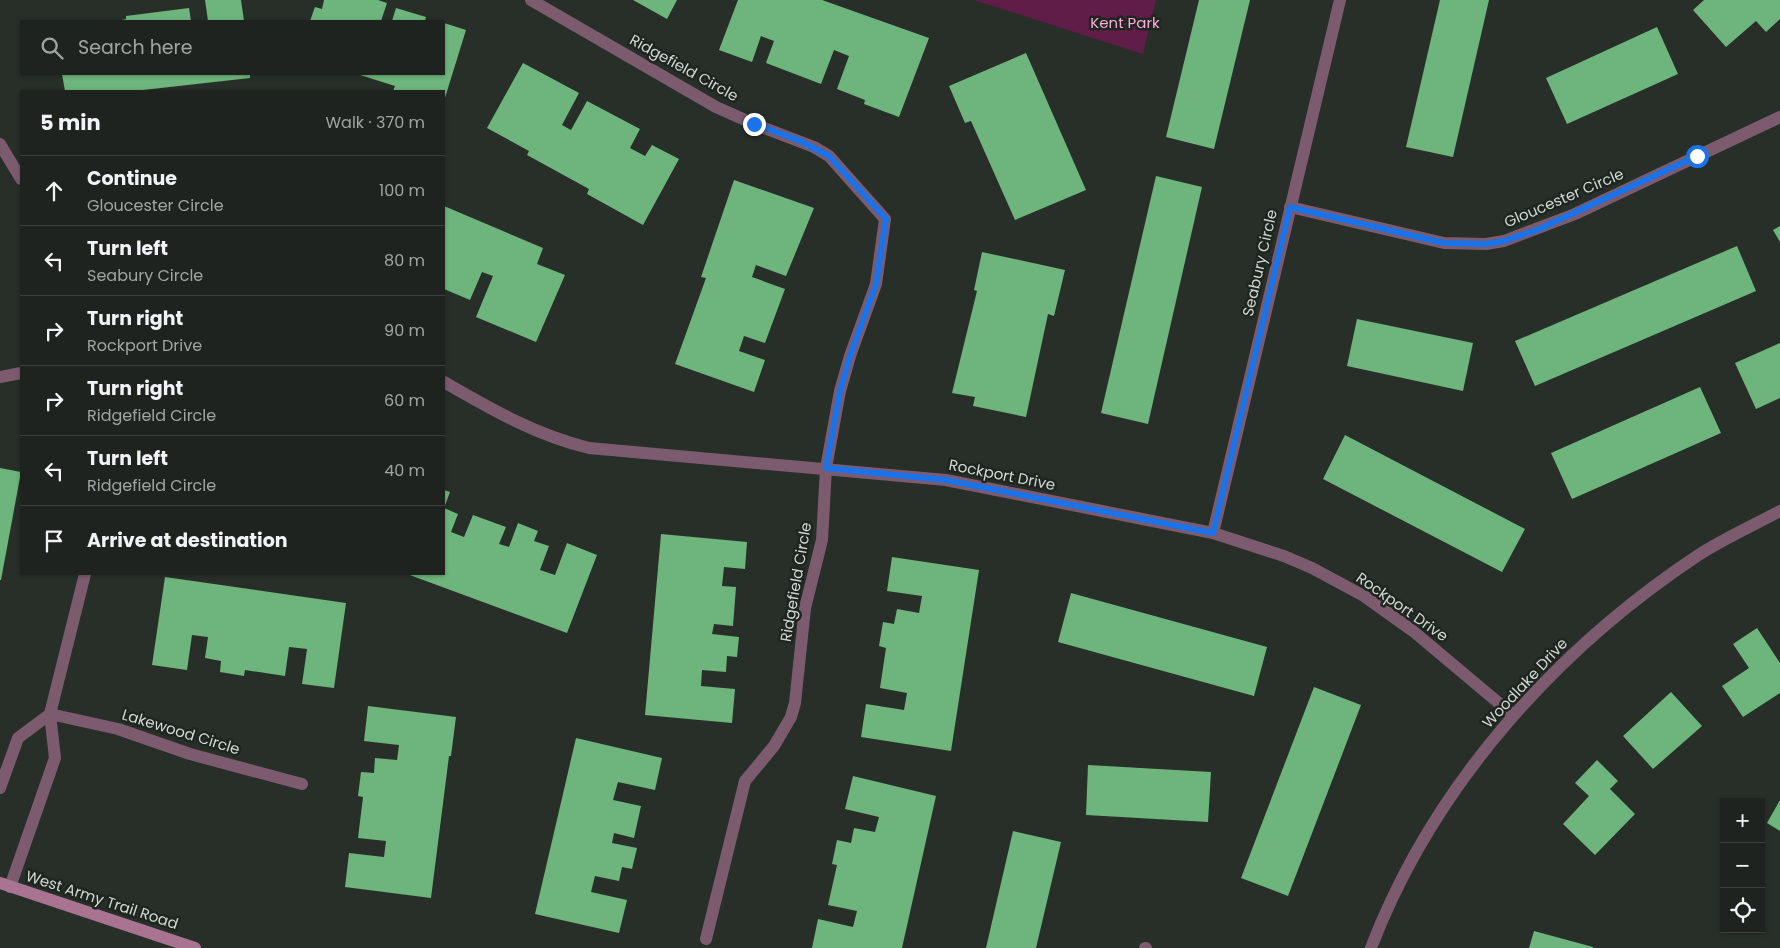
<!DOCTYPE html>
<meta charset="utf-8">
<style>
:root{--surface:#1e231f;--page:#2b2f2c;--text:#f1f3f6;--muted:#a1a4a4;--line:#3c403d}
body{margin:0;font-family:Poppins,sans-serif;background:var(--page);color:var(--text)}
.controls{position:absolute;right:15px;bottom:15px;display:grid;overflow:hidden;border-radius:0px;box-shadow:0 1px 4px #0004}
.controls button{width:45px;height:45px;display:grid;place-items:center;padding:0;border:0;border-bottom:1px solid var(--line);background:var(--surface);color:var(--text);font:25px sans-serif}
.stop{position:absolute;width:15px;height:15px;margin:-11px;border:4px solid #1a73e8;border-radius:50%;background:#fff}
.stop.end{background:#1a73e8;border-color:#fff;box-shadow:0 1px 5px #0008}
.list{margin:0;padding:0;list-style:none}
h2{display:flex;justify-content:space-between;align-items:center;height:65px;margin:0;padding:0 20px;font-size:21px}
h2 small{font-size:16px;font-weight:400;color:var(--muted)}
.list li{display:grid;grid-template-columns:32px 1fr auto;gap:15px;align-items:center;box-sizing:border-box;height:70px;padding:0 20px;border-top:1px solid var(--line)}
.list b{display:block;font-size:19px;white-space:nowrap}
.list p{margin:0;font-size:16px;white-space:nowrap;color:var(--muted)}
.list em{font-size:16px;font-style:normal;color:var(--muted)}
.icon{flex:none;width:28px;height:28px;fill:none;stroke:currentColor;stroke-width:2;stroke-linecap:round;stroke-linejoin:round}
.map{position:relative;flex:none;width:1780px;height:948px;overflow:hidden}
.search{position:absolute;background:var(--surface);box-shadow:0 1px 4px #0004;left:20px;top:20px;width:425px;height:55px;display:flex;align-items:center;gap:12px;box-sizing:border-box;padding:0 18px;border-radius:0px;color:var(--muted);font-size:19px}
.panel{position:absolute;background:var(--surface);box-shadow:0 1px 4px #0004;left:20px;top:90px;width:425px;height:485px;border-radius:0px}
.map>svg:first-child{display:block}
.green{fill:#5f1d48}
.building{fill:#6db57c}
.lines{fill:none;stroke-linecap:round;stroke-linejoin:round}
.minor{stroke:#7c5b6e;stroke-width:12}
.secondary{stroke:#a87492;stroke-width:12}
.route{stroke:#1a73e8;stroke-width:6}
.labels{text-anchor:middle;stroke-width:5;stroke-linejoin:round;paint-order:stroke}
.park-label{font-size:15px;fill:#fdabda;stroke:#1e261f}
.street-label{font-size:15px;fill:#d3d8d4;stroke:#1e261f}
</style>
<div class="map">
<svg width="1780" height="948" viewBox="0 0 1780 948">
<rect width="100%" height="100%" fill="#282f29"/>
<path class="green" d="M974,0H1156L1143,54Z"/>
<g class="building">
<path d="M205,0H241L244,21H208Z"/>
<path d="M324,0H378L387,3L381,21H310L315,7L322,9Z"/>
<path d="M633,0H677L667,19Z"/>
<path d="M738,0H822L929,38L899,117L864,104L865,100L837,89L849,56L834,50L821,84L766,63L774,41L761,36L752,62L719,50Z"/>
<path d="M1199,0H1250L1214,149L1166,137Z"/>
<path d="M1440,0H1489L1453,157L1406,147Z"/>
<path d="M1704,0H1780V19L1766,32L1756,21L1726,47L1693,10Z"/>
<path d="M189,8L191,21H118L126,19V16Z"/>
<path d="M396,8L426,17L425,21H392Z"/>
<path d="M444,23L466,30L444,101V91H393L395,86L357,74H444Z"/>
<path d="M1657,27L1678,74L1567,124L1546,78Z"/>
<path d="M1026,53L1086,190L1015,220L971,121L965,123L949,86Z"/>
<path d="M523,63L579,93L562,125L571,130L587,101L640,129L630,148L645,156L652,145L679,159L643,225L587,194L589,189L527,155L529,151L487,128Z"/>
<path d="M62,74H250V78L134,91H65Z"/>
<path d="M1156,176L1202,187L1148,424L1101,413Z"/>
<path d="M734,180L814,208L786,276L756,265L752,277L785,289L765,343L744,336L739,351L765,360L754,392L675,364L706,278L701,277Z"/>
<path d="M444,206L543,248L537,264L565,275L536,342L476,317L493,276L482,272L470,300L444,289Z"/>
<path d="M1780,226V242L1773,230Z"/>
<path d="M1737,246L1756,291L1535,386L1515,341Z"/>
<path d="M982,252L1065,270L1054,316L1048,314L1026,417L973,406L975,397L952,393L977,291L974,290Z"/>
<path d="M1357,319L1473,343L1463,391L1347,366Z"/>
<path d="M1780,343V398L1756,409L1735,363Z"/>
<path d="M1700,387L1721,433L1572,499L1551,453Z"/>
<path d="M1345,435L1525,529L1502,572L1323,479Z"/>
<path d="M0,468L21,472L1,580H0Z"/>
<path d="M444,490L450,492L444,508Z"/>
<path d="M444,508L458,514L451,532L464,537L473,515L506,527L499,544L509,547L518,523L538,531L534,541L549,546L540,570L555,575L567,543L597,555L567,633L407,574H444Z"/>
<path d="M661,534L747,542L745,569L724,567L722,586L736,587L733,626L714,624L712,634L739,637L737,657L727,656L726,672L702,670L701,686L735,689L732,723L645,715Z"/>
<path d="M892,557L979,570L951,751L861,737L866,704L904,710L907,693L880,688L886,648L879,646L883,622L894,624L897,609L919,613L922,596L887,591Z"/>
<path d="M165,577L346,603L334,688L302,684L307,649L289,647L285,676L245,670L244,676L220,672L221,661L205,658L208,637L192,635L187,670L152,665Z"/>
<path d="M1071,593L1267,647L1254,696L1058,642Z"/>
<path d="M1757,628L1780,663V693L1743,717L1722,686L1749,668L1733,644Z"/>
<path d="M1314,687L1361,705L1288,896L1241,878Z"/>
<path d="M1671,692L1702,726L1653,769L1623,736Z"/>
<path d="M368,706L456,717L451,756H449L431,898L345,887L349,853L384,857L386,841L358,838L363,797L358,796L361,772L374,773L375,758L397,760L399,745L364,741Z"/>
<path d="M576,738L662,758L655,790L618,782L613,800L641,806L634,838L614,833L612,843L637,848L632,869L622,867L619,881L595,876L591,892L627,900L619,933L535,914Z"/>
<path d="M1597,760L1618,781L1610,789L1635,814L1595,855L1563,824L1589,796L1575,783Z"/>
<path d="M1088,765L1211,772L1208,822L1086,815Z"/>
<path d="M853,776L936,796L902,948H812L818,919L853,927L857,911L828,905L837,865L832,864L837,840L851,843L854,828L875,832L879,817L845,809Z"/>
<path d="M1780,800V831L1767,823Z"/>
<path d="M1013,831L1061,842L1036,948H986Z"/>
<path d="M1534,931L1593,947V948H1529Z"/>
</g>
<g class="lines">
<g class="minor">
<path d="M531,0L716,107L754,124L814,147L829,156L885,219L876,284L850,356L840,391L826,468L822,540L805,608L795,703L791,717L774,746L745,781L706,939"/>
<path d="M0,144L21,179"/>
<path d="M1290,207L1444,243L1486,244L1504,241L1575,214L1780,117"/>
<path d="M0,377L21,373"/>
<path d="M444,382C491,409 535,435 589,448L946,480L1213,533L1284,556L1312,568L1364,596L1413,631L1513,715"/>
<path d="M1213,533L1340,0"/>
<path d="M50,714L118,729L190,754L302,784"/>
<path d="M0,788L18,738L50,714"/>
<path d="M10,887L55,758L50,714L85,574"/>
<path d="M1145,948H1146"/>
<path d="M1371,948C1433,786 1556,649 1700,554C1725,538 1754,525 1780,511"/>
</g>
<path class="secondary" d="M0,883L195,948"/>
</g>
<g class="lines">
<path class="route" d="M754,124L798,140L829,156L886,219L876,284L850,356L840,391L826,468L946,480L1213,533L1290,207L1444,243L1486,244L1504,241L1539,229L1697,156"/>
</g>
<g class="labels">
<g class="park-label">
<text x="1125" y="28">Kent Park</text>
</g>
<g class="street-label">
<text transform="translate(684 68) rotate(29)" y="5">Ridgefield Circle</text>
<text transform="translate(1564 198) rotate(-23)" y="5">Gloucester Circle</text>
<text transform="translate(1260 263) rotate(-77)" y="5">Seabury Circle</text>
<text transform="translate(1002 475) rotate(11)" y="5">Rockport Drive</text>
<text transform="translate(796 582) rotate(-80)" y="5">Ridgefield Circle</text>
<text transform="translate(1402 607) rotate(35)" y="5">Rockport Drive</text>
<text transform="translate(1525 683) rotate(-47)" y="5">Woodlake Drive</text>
<text transform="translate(181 732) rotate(17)" y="5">Lakewood Circle</text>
<text transform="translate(102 900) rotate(18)" y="5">West Army Trail Road</text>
</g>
</g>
</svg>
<div class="controls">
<button>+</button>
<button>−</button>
<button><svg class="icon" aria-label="locate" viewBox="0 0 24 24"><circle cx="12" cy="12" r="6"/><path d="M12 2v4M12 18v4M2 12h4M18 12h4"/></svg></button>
</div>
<div class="stop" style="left:1697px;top:156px"></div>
<div class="stop end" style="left:754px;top:124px"></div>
<div class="search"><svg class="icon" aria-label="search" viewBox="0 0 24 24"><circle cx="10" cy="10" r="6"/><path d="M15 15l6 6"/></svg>Search here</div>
<section class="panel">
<h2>5 min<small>Walk · 370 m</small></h2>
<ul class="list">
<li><svg class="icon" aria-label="ahead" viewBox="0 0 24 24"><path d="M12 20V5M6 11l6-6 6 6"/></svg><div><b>Continue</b><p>Gloucester Circle</p></div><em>100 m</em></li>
<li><svg class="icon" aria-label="left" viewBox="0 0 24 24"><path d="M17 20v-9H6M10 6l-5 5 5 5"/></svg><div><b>Turn left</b><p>Seabury Circle</p></div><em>80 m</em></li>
<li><svg class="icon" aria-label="right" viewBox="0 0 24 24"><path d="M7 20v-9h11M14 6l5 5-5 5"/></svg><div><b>Turn right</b><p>Rockport Drive</p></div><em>90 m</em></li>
<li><svg class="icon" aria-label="right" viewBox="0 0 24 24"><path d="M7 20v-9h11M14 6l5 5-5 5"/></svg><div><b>Turn right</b><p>Ridgefield Circle</p></div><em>60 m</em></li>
<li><svg class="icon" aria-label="left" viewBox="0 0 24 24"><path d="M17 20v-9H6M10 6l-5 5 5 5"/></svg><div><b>Turn left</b><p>Ridgefield Circle</p></div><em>40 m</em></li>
<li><svg class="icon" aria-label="arrive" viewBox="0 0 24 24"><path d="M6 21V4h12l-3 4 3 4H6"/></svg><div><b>Arrive at destination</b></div></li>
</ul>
</section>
</div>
